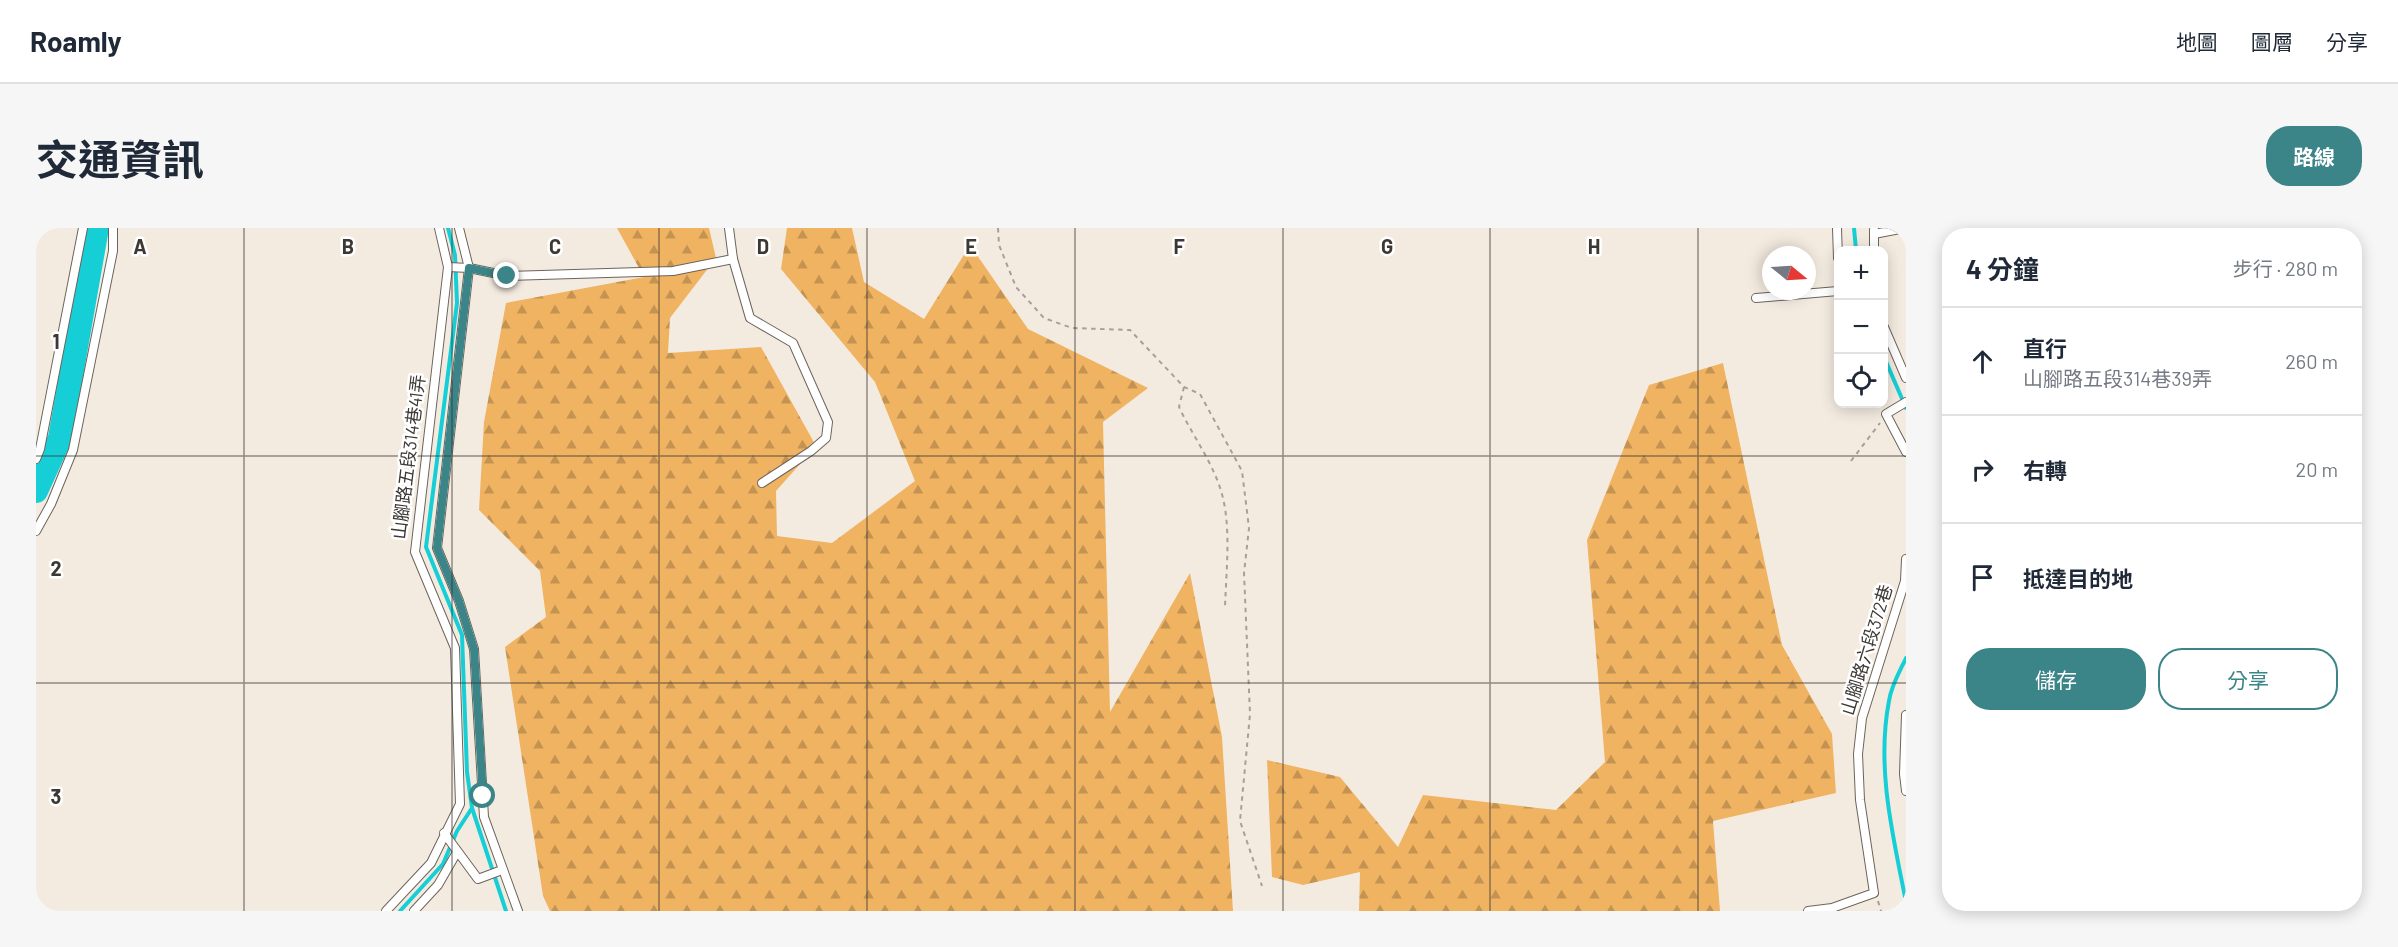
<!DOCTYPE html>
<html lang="zh-TW">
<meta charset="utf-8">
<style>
:root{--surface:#fff;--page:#f6f6f7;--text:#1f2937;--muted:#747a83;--line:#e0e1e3;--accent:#3b8487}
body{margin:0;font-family:Barlow,"Noto Sans TC",sans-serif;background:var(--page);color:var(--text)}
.controls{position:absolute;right:18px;top:18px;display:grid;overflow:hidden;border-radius:12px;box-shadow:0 3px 15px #0003}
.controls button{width:54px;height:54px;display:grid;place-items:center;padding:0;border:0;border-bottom:2px solid var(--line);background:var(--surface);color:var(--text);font:30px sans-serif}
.compass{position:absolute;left:1726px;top:18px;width:54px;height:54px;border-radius:50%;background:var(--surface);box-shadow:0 3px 15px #0003;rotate:108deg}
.stop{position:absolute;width:18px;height:18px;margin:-14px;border:4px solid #3b8487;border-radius:50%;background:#fff}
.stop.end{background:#3b8487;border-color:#fff;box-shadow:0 2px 6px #0008}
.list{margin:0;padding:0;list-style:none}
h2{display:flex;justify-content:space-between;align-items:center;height:78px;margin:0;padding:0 24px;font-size:26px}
h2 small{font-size:20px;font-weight:400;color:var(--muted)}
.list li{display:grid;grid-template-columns:39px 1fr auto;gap:18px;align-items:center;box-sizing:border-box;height:108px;padding:0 24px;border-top:2px solid var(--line)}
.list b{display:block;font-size:22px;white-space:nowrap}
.list p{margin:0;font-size:20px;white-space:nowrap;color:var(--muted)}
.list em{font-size:20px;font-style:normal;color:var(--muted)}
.actions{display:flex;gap:12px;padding:18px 24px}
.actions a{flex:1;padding:14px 0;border:2px solid var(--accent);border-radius:24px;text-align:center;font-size:21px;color:var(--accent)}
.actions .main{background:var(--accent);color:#fff}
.icon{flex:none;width:33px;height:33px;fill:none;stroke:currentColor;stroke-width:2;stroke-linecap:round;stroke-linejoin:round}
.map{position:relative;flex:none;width:1870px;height:683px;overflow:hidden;border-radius:24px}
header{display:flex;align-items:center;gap:36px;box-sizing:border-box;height:84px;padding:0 30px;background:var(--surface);border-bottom:2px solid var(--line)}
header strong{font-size:28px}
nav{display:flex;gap:33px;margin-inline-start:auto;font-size:21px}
.intro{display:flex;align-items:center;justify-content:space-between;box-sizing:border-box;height:144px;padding:0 36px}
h1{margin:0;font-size:42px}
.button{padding:15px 27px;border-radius:24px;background:var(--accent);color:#fff;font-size:21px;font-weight:700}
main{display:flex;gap:36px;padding:0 36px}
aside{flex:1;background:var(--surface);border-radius:24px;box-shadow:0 3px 15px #0003}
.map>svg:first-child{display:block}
.forest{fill:url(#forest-firs)}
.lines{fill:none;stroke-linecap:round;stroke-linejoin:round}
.stream{stroke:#16cfd6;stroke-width:4}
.river{stroke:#16cfd6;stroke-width:24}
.lane-casing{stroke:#6c645b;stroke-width:10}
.path{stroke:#a7a098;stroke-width:2;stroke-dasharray:4.5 4.5;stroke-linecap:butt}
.lane{stroke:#fff;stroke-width:8}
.route{stroke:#3b8487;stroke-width:8}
.grid{fill:none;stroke:#3c3834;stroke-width:1.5;stroke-opacity:0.55}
.labels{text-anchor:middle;stroke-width:5;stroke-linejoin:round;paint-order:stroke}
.street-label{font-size:18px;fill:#3c3834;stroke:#fff}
.grid-label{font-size:20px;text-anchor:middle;font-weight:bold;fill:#3c3834;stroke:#fff;stroke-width:5;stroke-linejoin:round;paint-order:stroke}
</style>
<header>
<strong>Roamly</strong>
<nav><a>地圖</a><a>圖層</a><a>分享</a></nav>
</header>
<div class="intro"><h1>交通資訊</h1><a class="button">路線</a></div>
<main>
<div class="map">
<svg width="1870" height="683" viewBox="0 0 1870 683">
<defs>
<pattern id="forest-firs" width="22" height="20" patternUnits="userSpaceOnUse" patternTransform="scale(1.5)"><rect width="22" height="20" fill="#f0b362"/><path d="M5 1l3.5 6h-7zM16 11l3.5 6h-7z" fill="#c49352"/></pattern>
</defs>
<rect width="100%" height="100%" fill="#f4ebe0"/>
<g class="forest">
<path d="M581,0H673L680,30L634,90L632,125L725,119L780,218L740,263L741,308L796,315L879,253L839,154L745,41L751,0H816L828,54L888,91L934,17L992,101L1112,160L1067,194L1074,484L1154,345L1186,509L1197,683H514L507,668L469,419L510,389L504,343L443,282L448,194L470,75L608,49Z"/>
<path d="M1687,135L1746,417L1796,506L1800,565L1677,593L1684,683H1323L1324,644L1267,657L1236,649L1231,532L1304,549L1362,619L1387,567L1520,582L1569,534L1551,312L1613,157Z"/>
</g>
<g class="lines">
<g class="stream">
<path d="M1818,0L1820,22"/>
<path d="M1848,129L1870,180"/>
<path d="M1870,430C1864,443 1855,458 1853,473C1840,540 1857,608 1870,674"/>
<path d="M436,580L470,683"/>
<path d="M364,683L407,636L421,603L436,580L431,544L426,407L390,319L421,75L419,27L412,0"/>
</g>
<path class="river" d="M0,263L24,210L61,0"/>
<defs>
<g id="lane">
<path d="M423,0L433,40L401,320L423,373L438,421L448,589L482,683"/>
<path d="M693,0L697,31L714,90L757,115L792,194L790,210L775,223L726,255"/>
<path d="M1801,0L1802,30"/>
<path d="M1838,2V22"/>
<path d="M1838,6L1869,0"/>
<path d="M412,39L433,40L472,48L637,43L697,31"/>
<path d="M1720,70L1802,63"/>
<path d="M1848,99L1870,150"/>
<path d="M1870,174L1850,186L1870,224"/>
<path d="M0,231L4,221L47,0"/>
<path d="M0,303L15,276L37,222L77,23V0"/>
<path d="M1870,487L1868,546L1870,563"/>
<path d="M408,605L442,651L466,642"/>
<path d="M350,683L395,635L424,576L419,420L379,324L412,39L403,0"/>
<path d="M378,683L402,657L421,624"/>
<path d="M1772,683L1796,680L1838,665L1824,572L1822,526L1826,490L1869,353L1870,331"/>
</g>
</defs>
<use href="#lane" class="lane-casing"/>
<g class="path">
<path d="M0,0H1"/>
<path d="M962,0L963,17L980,59L1008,90L1036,100L1094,102L1148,159L1164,166L1206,243L1213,300L1208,345L1214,486L1204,593L1226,658"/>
<path d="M1148,159L1143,179C1157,209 1179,237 1187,270C1195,305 1190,344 1189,380"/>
<path d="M1815,233L1844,195"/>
<path d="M1842,673L1845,683"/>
</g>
<use href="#lane" class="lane"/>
</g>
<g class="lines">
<path class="route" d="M447,568L438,421L423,373L401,320L433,40L471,48"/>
</g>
<path class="grid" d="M208,0V683M416,0V683M623,0V683M831,0V683M1039,0V683M1247,0V683M1454,0V683M1662,0V683M0,228H1870M0,455H1870"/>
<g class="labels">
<g class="street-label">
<text transform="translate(373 229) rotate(-83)" y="6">山腳路五段314巷41弄</text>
<text transform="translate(1831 422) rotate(-73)" y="6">山腳路六段372巷</text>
</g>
</g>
<g class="grid-label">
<text x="104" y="26">A</text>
<text x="312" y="26">B</text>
<text x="519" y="26">C</text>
<text x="727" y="26">D</text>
<text x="935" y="26">E</text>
<text x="1143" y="26">F</text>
<text x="1351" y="26">G</text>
<text x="1558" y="26">H</text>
<text x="20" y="121">1</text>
<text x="20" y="348">2</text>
<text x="20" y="576">3</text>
</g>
</svg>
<div class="controls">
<button>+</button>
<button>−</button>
<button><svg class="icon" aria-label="locate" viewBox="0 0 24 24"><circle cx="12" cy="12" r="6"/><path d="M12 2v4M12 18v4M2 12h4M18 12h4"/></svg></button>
</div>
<svg class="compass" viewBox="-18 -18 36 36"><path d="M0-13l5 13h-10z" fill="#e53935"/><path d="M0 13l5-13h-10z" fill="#747a83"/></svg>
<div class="stop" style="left:447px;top:568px"></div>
<div class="stop end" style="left:471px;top:48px"></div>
</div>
<aside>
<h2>4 分鐘<small>步行 · 280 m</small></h2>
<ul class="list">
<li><svg class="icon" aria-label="ahead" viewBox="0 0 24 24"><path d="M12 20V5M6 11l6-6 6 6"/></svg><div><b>直行</b><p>山腳路五段314巷39弄</p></div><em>260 m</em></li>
<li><svg class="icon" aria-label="right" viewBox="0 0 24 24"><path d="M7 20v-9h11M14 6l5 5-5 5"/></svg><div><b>右轉</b></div><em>20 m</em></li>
<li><svg class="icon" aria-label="arrive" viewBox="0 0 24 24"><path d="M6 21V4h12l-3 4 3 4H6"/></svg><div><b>抵達目的地</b></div></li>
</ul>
<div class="actions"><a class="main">儲存</a><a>分享</a></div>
</aside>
</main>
